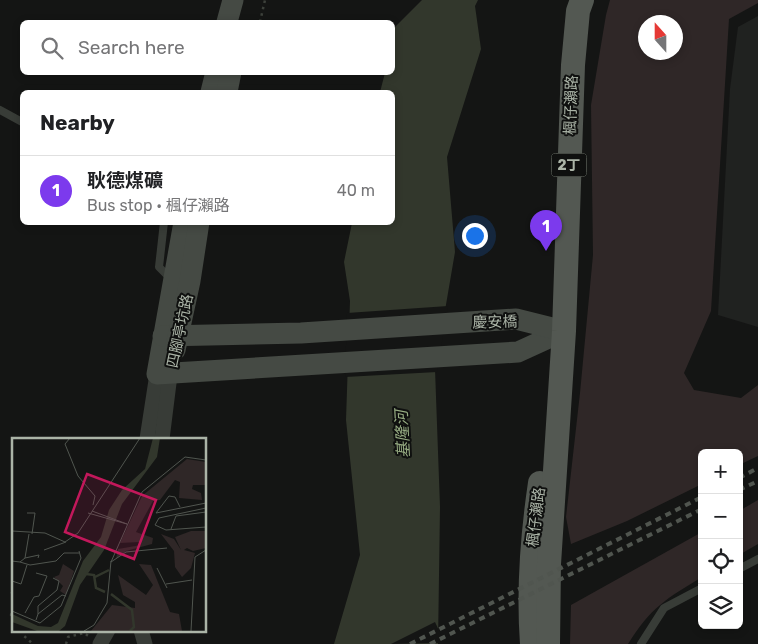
<!DOCTYPE html>
<meta charset="utf-8">
<style>
:root{--surface:#fff;--page:#f2f2f2;--text:#202124;--muted:#757577;--line:#e0e0e0;--accent:#7c3aed}
body{margin:0;font-family:Rubik,"Noto Sans TC",sans-serif;background:var(--page);color:var(--text)}
.controls{position:absolute;right:15px;bottom:15px;display:grid;overflow:hidden;border-radius:8px;box-shadow:0 2px 8px #0003}
.controls button{width:45px;height:45px;display:grid;place-items:center;padding:0;border:0;border-bottom:1px solid var(--line);background:var(--surface);color:var(--text);font:25px sans-serif}
.compass{position:absolute;left:638px;top:15px;width:45px;height:45px;border-radius:50%;background:var(--surface);box-shadow:0 2px 8px #0003;rotate:339deg}
.you{position:absolute;left:474px;top:235px;width:18px;height:18px;margin:-12px;border:4px solid #fff;border-radius:50%;background:#1a73e8;box-shadow:0 0 0 8px #1a73e833}
.badge{display:grid;place-items:center;width:32px;height:32px;border-radius:50%;background:var(--accent);color:#fff;font-size:16px;font-weight:700}
.pin{position:absolute;translate:-50% -41px;filter:drop-shadow(0 1px 2px #0008)}
.pin::after{content:'';position:absolute;top:26px;width:18px;height:15px;background:inherit;clip-path:polygon(0 0,100% 0,50% 100%)}
.list{margin:0;padding:0;list-style:none}
h2{display:flex;justify-content:space-between;align-items:center;height:65px;margin:0;padding:0 20px;font-size:21px}
h2 small{font-size:16px;font-weight:400;color:var(--muted)}
.list li{display:grid;grid-template-columns:32px 1fr auto;gap:15px;align-items:center;box-sizing:border-box;height:70px;padding:0 20px;border-top:1px solid var(--line)}
.list b{display:block;font-size:19px;white-space:nowrap}
.list p{margin:0;font-size:16px;white-space:nowrap;color:var(--muted)}
.list em{font-size:16px;font-style:normal;color:var(--muted)}
.icon{flex:none;width:28px;height:28px;fill:none;stroke:currentColor;stroke-width:2;stroke-linecap:round;stroke-linejoin:round}
.map{position:relative;flex:none;width:758px;height:644px;overflow:hidden}
.search{position:absolute;background:var(--surface);box-shadow:0 2px 8px #0003;left:20px;top:20px;width:375px;height:55px;display:flex;align-items:center;gap:12px;box-sizing:border-box;padding:0 18px;border-radius:8px;color:var(--muted);font-size:19px}
.panel{position:absolute;background:var(--surface);box-shadow:0 2px 8px #0003;left:20px;top:90px;width:375px;height:135px;border-radius:8px}
.map>svg:first-child{display:block}
.built{fill:#202220}
.green{fill:#2f2727;fill-rule:evenodd}
.water{fill:#32372c}
.pier{fill:#141514}
.lines{fill:none;stroke-linecap:round;stroke-linejoin:round}
.path{stroke:#3d413b;stroke-width:2.5;stroke-dasharray:2.5 4;stroke-linecap:butt}
.lane{stroke:#383c37;stroke-width:8}
.street{stroke:#383c37;stroke-width:15}
.secondary{stroke:#454a44;stroke-width:21}
.primary{stroke:#535852;stroke-width:24}
.rail{stroke:#50554f;stroke-width:4;stroke-dasharray:6 5;stroke-linecap:butt}
.labels{text-anchor:middle;stroke-width:4;stroke-linejoin:round;paint-order:stroke}
.shield{fill:#0f100f;stroke:#7c8379;stroke-width:1}
.shield-label{font-size:14px;font-weight:bold;fill:#abb4a7}
.street-label{font-size:15px;fill:#abb4a7;stroke:#0f100f}
.water-label{font-size:16px;font-style:italic;fill:#96ab82;stroke:#0f100f}
.inset-river{fill:none;stroke:#32372c;stroke-width:2.5}
.inset-road{fill:none;stroke:#50554f;stroke-width:1}
.view{fill:#c2185b;fill-opacity:0.15;stroke:#c2185b;stroke-width:2.5}
.inset-edge{fill:none;stroke:#abb4a7;stroke-width:2.5}
</style>
<div class="map">
<svg width="758" height="644" viewBox="0 0 758 644">
<rect width="100%" height="100%" fill="#141514"/>
<path class="built" d="M758,16V327L718,315L730,89L738,27Z"/>
<g class="green">
<path d="M610,0H758V3L729,19L711,311L684,373L694,390L741,398L758,385V456L739,465V453H702V484L627,521L571,544L566,517L580,393L593,255L591,105L606,15ZM646,22H676V52H646Z"/>
<path d="M758,500V544L739,555V511Z"/>
<path d="M702,532V577C666,599 651,607 628,644H570L571,605Z"/>
</g>
<path class="water" d="M422,0H478L475,6L481,49L447,157L455,252L435,369L440,507L438,644H334L360,555L346,420L350,301L344,262L352,223L392,222V92H380L385,73L392,72V38L395,27Z"/>
<g class="pier">
<path d="M448,306L437,372L345,377L347,313Z"/>
<path d="M435,622L441,635V643L391,644Z"/>
</g>
<g class="lines">
<g class="path">
<path d="M260,22L265,0"/>
<path d="M11,592L14,594"/>
<path d="M14,607L11,615L14,616"/>
<path d="M23,630L24,636L33,644"/>
<path d="M66,644L68,637L84,633L90,637"/>
</g>
<g class="lane">
<path d="M0,110L22,122"/>
<path d="M164,222L159,267L171,279"/>
<path d="M739,569L758,559"/>
<path d="M641,644L664,608L702,588"/>
</g>
<g class="street">
<path d="M147,439L157,374"/>
<path d="M162,439L170,375"/>
<path d="M141,630L145,644"/>
<path d="M100,644L108,630"/>
</g>
<g class="secondary">
<path d="M227,22L233,0"/>
<path d="M211,92L216,72"/>
<path d="M227,92L231,72"/>
<path d="M184,222L157,374L518,352L564,331"/>
<path d="M163,336L301,333L516,319L564,331"/>
<path d="M175,350L190,281L199,222"/>
</g>
<g class="primary">
<path d="M532,644C528,590 532,537 540,483"/>
<path d="M548,644L549,564L564,331L573,65L578,11L582,0"/>
</g>
<g class="rail">
<path d="M739,478L758,468"/>
<path d="M739,490L758,481"/>
<path d="M410,644L702,497"/>
<path d="M430,644L702,509"/>
</g>
</g>
<g class="labels">
<rect class="shield" x="551.5" y="153.5" width="35" height="23" rx="4"/>
<g class="shield-label">
<text x="569" y="170">2丁</text>
</g>
<g class="street-label">
<text transform="translate(571 105) rotate(-88)" y="5">楓仔瀨路</text>
<text transform="translate(495 322) rotate(-1)" y="5">慶安橋</text>
<text transform="translate(180 331) rotate(-78)" y="5">四腳亭坑路</text>
<text transform="translate(536 517) rotate(-83)" y="5">楓仔瀨路</text>
</g>
<g class="water-label">
<text transform="translate(402 434) rotate(-93)" y="6">基隆河</text>
</g>
</g>
<g transform="translate(12 438)">
<rect width="194" height="194" fill="#141514"/>
<path d="M175,21L194,24V47H181L180,51L189,55L190,62L167,60L168,44L163,42L148,62L141,63L124,94L141,100L140,106L114,113L104,121L106,111L129,107L128,104L108,105L130,58ZM179,93H194V110L181,113L175,110L172,112L183,115L179,130L170,139L163,129L162,113L149,96L162,101L169,112L163,99ZM51,126L62,133L54,157L48,153L51,148L42,139L47,137ZM127,126L139,127L158,174L167,176L170,193H79L100,167L123,170V164L111,157L106,137L134,157L141,147Z" fill="#2f2727"/>
<path d="M141,0H148L145,19L110,66L92,112L68,147L53,188L47,193H25L0,184V176L26,188L39,189L46,185L71,123L89,99L97,72L110,52L133,31Z" fill="#32372c"/>
<path class="inset-river" d="M74,136L82,137L84,150L93,154M83,139L97,132M99,156L120,172L122,189L118,193"/>
<path class="inset-road" d="M58,0L53,6L66,38L83,58L81,67M168,69L163,59L157,58L144,75L194,65M194,70L147,80L143,87L154,92L194,89M80,73L115,86M15,75H23L20,96M76,75L115,86M159,91L164,78L194,74M0,93L33,95L53,104L66,95L128,0M32,112L54,104M13,120L27,117L26,120M0,123L8,124L13,120L17,96M8,124L18,127L44,123L52,115H67M99,124L114,114L155,110M99,124L130,54L173,19L194,22M145,130L155,150M0,143L9,146L15,127M154,146L180,142M0,173L28,185L49,168L69,120L67,113M13,175L22,159L27,158L35,138L24,135M26,176V168L45,152L47,143L41,140M24,182L26,176L50,157L54,158M72,193L82,187L95,165L99,123M179,193L183,119L194,112"/>
<path class="view" d="M75,36L144,62L122,121L53,94Z"/>
<rect width="194" height="194" class="inset-edge"/>
</g>
</svg>
<div class="controls">
<button>+</button>
<button>−</button>
<button><svg class="icon" aria-label="locate" viewBox="0 0 24 24"><circle cx="12" cy="12" r="6"/><path d="M12 2v4M12 18v4M2 12h4M18 12h4"/></svg></button>
<button><svg class="icon" aria-label="layers" viewBox="0 0 24 24"><path d="M12 4l9 5-9 5-9-5zM3 14l9 5 9-5"/></svg></button>
</div>
<svg class="compass" viewBox="-18 -18 36 36"><path d="M0-13l5 13h-10z" fill="#e53935"/><path d="M0 13l5-13h-10z" fill="#757577"/></svg>
<div class="you"></div>
<div class="pin badge" style="left:546px;top:251px">1</div>
<div class="search"><svg class="icon" aria-label="search" viewBox="0 0 24 24"><circle cx="10" cy="10" r="6"/><path d="M15 15l6 6"/></svg>Search here</div>
<section class="panel">
<h2>Nearby<small></small></h2>
<ul class="list">
<li><span class="badge">1</span><div><b>耿德煤礦</b><p>Bus stop · 楓仔瀨路</p></div><em>40 m</em></li>
</ul>
</section>
</div>
